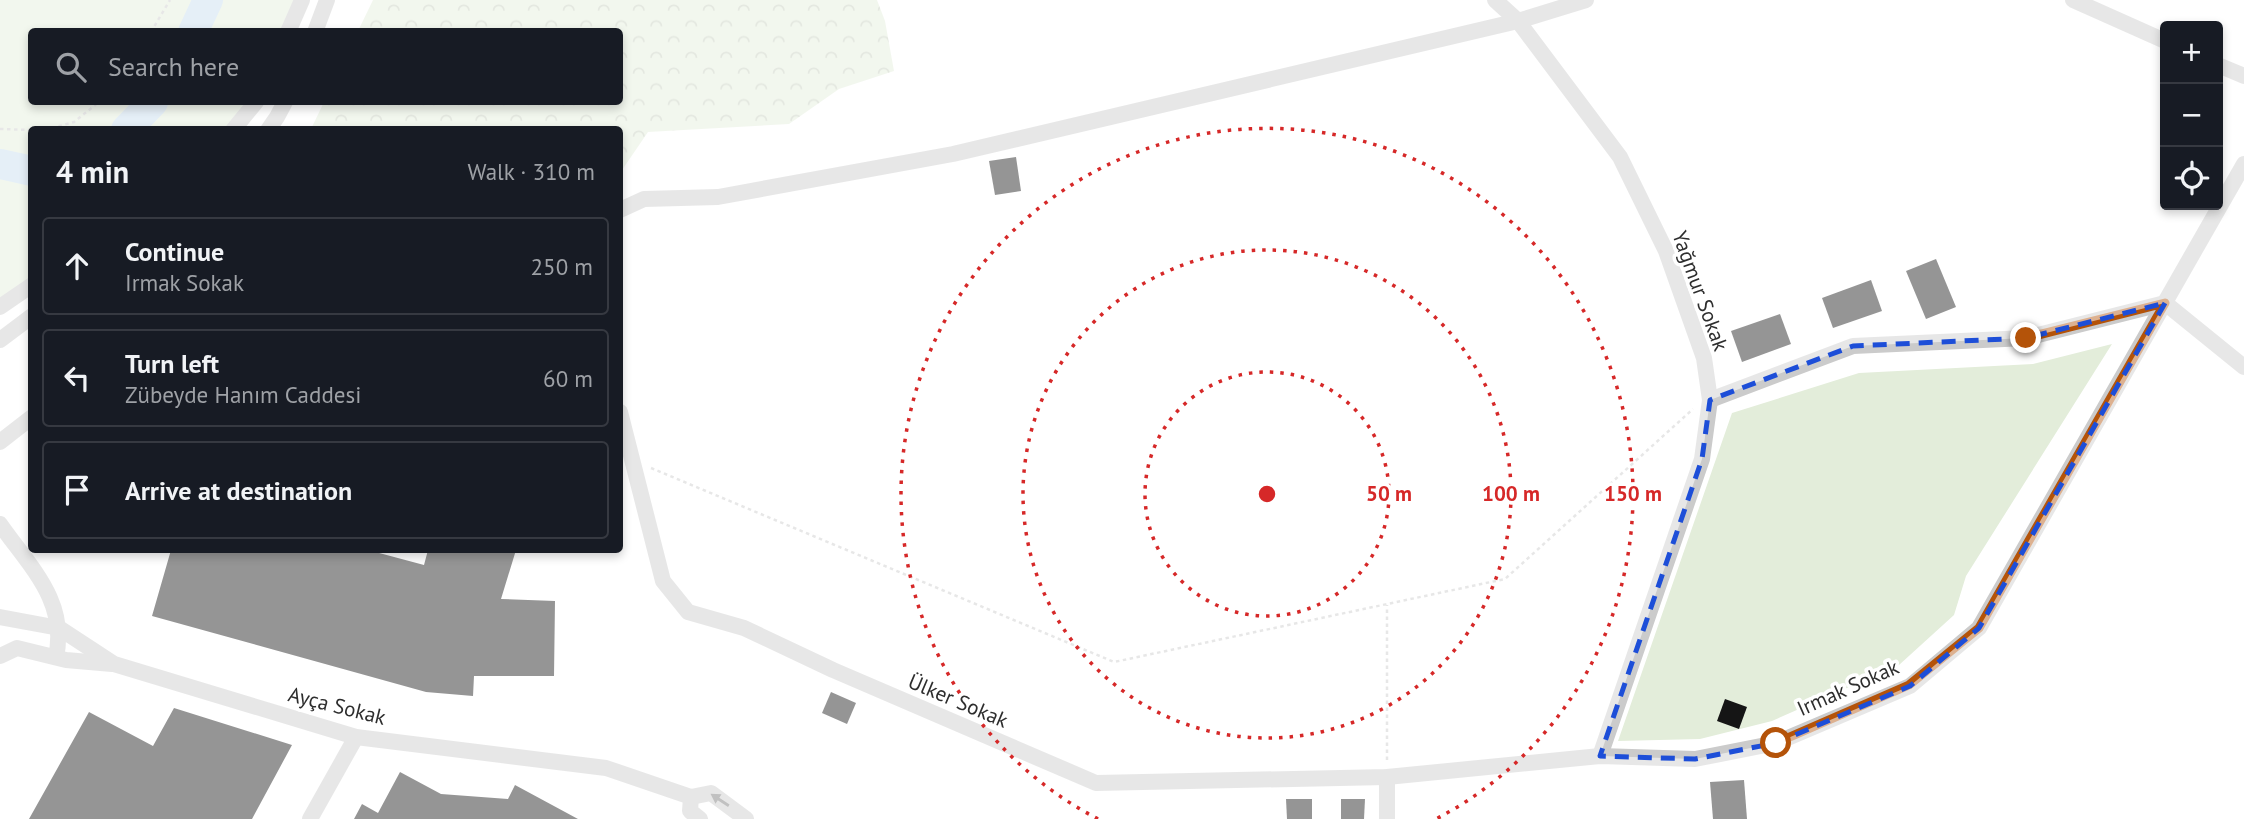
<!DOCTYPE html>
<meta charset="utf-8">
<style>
:root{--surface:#171b24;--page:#20242c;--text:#f1f3f6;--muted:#9ea1a6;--line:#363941}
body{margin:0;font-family:"PT Sans",sans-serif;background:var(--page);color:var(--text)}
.controls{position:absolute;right:21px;top:21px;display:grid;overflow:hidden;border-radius:7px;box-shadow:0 4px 10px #0003}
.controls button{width:63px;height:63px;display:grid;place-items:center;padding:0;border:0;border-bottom:2px solid var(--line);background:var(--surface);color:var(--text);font:35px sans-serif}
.stop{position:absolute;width:21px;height:21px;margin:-16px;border:5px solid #b45309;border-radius:50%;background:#fff}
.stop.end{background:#b45309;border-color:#fff;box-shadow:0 2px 7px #0008}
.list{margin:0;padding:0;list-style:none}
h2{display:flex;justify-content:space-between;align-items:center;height:91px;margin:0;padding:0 28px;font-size:30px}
h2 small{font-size:23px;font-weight:400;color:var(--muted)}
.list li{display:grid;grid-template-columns:46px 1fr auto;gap:21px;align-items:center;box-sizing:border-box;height:98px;margin:0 14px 14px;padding:0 14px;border:2px solid var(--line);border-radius:7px}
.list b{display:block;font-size:26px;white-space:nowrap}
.list p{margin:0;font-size:23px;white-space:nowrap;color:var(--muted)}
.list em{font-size:23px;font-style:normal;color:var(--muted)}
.icon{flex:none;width:38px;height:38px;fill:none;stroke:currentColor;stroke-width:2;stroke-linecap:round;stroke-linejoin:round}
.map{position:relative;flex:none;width:2244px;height:819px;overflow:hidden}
.search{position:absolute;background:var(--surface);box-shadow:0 4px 10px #0003;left:28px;top:28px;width:595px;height:77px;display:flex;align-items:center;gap:18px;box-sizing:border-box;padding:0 24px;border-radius:7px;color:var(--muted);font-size:26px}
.panel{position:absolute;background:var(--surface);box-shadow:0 4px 10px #0003;left:28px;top:126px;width:595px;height:427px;border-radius:7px}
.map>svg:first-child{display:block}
.grass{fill:#e3edda}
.forest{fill:url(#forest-crowns)}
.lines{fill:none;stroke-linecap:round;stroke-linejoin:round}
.river{stroke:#c5dcee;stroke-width:30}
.building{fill:#151515}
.path{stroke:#cbcbcb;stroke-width:2.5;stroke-dasharray:3.5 3.5;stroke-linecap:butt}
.minor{stroke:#cbcbcb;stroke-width:16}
.oneway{fill:#757575}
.route{stroke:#b45309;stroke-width:9}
.marked{fill:none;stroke:#1d4ed8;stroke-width:5;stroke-dasharray:14 9;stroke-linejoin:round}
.ring{fill:none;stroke:#d62828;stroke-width:3.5;stroke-dasharray:3.5 7}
.labels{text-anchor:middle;stroke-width:7;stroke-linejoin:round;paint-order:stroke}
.street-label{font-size:21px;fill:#2e2e2e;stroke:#fff}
.centre{fill:#d62828;stroke:#fff;stroke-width:3.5}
.ring-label{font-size:21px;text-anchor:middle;font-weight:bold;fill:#d62828;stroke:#fff;stroke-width:7;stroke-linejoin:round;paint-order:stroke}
</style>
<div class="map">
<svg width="2244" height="819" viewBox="0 0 2244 819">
<defs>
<pattern id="forest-crowns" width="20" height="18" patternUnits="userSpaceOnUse" patternTransform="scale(1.75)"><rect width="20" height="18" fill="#e3edda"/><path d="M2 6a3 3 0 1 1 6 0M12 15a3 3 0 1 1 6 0" fill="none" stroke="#c3ccbb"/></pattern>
</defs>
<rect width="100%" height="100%" fill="#fff"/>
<g class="grass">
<path d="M0,0H302L288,31L32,32V102H256L233,129L32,130L31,285L0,307Z"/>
<path d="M2112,344L1966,576L1954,615L1899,665L1772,721L1700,739L1618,741L1732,413L1859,373L2033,364Z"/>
</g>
<path class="forest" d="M373,0H877L885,21L894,71L839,89L789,124L648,132L620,173V130L311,129L324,102H620V32L358,31Z"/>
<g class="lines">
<g class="river">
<path d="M193,32L208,0"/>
<path d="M126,130L153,102"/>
<path d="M0,164L32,171"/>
</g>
</g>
<g class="building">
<path d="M1016,157L1021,191L995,195L989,161Z"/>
<path d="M1936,259L1956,307L1926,319L1906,271Z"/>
<path d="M1871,280L1882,311L1833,328L1822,298Z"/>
<path d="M1780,314L1791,344L1742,362L1731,331Z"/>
<path d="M171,550H368L424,565L428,550H516L501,599L555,601L554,676H474L473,696L426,692L152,616Z"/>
<path d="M831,692L856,703L847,724L822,713Z"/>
<path d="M1725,699L1747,707L1739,729L1717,721Z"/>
<path d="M174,708L292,745L252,819H29L89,712L153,746Z"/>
<path d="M400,772L441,794L508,799L515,785L578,819H354L362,804L378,813Z"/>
<path d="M1744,780L1747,819H1713L1710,782Z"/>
<path d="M1286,799H1312V819H1287Z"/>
<path d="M1341,799H1365L1364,819H1341Z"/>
</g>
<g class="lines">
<g class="path">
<path d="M151,32L170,0"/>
<path d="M0,129L32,130"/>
<path d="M45,130L74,122L99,102"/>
<path d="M651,468L1114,662L1505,579L1693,409"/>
<path d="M1387,760V605"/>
</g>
<g class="minor">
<path d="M1495,0L1518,21L1620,157L1666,251L1704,358L1710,400L1702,459L1600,756"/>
<path d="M2073,0L2165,41"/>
<path d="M288,32L302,0"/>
<path d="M315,32L327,0"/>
<path d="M2218,65L2244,76"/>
<path d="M233,130L256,102"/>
<path d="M268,130L277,117L285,102"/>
<path d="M620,210L644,199L718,197L953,154L1518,21L1586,0"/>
<path d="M2165,303L2244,367"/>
<path d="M0,307L32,285"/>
<path d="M0,340L32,316"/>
<path d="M1710,400L1853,346L2026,338L2165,303"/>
<path d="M620,412L663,581L688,612L744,628L833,670L1096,783L1387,777L1600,756L1695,759L1776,743L1910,686L1979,628L2244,164"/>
<path d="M0,442L32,417"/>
<path d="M0,524C30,567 68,601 56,657"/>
<path d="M0,617L59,628L114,664L356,737L606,768L691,797L711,793L746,819"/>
<path d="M0,656L17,648L66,660L112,664"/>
<path d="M1387,777V819"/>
<path d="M691,797L690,811L700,819"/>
<path d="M310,819L356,737"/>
</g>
</g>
<defs><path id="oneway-solid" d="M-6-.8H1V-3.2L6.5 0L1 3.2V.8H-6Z" transform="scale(1.75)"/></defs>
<use class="oneway" href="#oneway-solid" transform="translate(720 800) rotate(-147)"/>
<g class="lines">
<path class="route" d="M1776,743L1909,685L1979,628L2165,303L2026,338"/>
</g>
<path d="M0 0H2244V819H0ZM2165,303L1979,628L1910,686L1776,743L1695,759L1600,756L1702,459L1710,400L1853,346L2026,338Z" fill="#fff" fill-opacity=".55" fill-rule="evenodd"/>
<path class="marked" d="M2165,303L1979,628L1910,686L1776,743L1695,759L1600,756L1702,459L1710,400L1853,346L2026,338Z"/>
<g class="ring">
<circle cx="1267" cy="494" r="122"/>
<circle cx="1267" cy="494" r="244"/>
<path d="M1098 819A366 366 0 1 1 1436 819"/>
</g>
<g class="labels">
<g class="street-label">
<text transform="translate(1700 291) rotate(70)" y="7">Yağmur Sokak</text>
<text transform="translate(1848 688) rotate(-24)" y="7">Irmak Sokak</text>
<text transform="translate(958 701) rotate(23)" y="7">Ülker Sokak</text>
<text transform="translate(337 706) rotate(14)" y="7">Ayça Sokak</text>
</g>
</g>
<circle cx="1267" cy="494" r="10" class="centre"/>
<g class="ring-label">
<text x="1389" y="501">50 m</text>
<text x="1511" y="501">100 m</text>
<text x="1633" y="501">150 m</text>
</g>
</svg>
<div class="controls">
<button>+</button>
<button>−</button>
<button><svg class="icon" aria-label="locate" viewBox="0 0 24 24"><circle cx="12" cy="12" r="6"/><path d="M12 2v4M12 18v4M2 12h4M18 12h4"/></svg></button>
</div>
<div class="stop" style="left:1776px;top:743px"></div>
<div class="stop end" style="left:2026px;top:338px"></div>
<div class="search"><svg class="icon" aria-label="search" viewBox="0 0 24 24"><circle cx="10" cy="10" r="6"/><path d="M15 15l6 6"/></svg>Search here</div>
<section class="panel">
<h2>4 min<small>Walk · 310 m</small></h2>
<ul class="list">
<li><svg class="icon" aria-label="ahead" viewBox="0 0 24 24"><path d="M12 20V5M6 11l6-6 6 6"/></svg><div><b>Continue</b><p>Irmak Sokak</p></div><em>250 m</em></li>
<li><svg class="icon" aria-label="left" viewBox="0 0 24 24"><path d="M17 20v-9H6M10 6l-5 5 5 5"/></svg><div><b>Turn left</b><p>Zübeyde Hanım Caddesi</p></div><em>60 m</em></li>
<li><svg class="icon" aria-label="arrive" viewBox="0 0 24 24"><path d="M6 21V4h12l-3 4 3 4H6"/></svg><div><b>Arrive at destination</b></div></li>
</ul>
</section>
</div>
